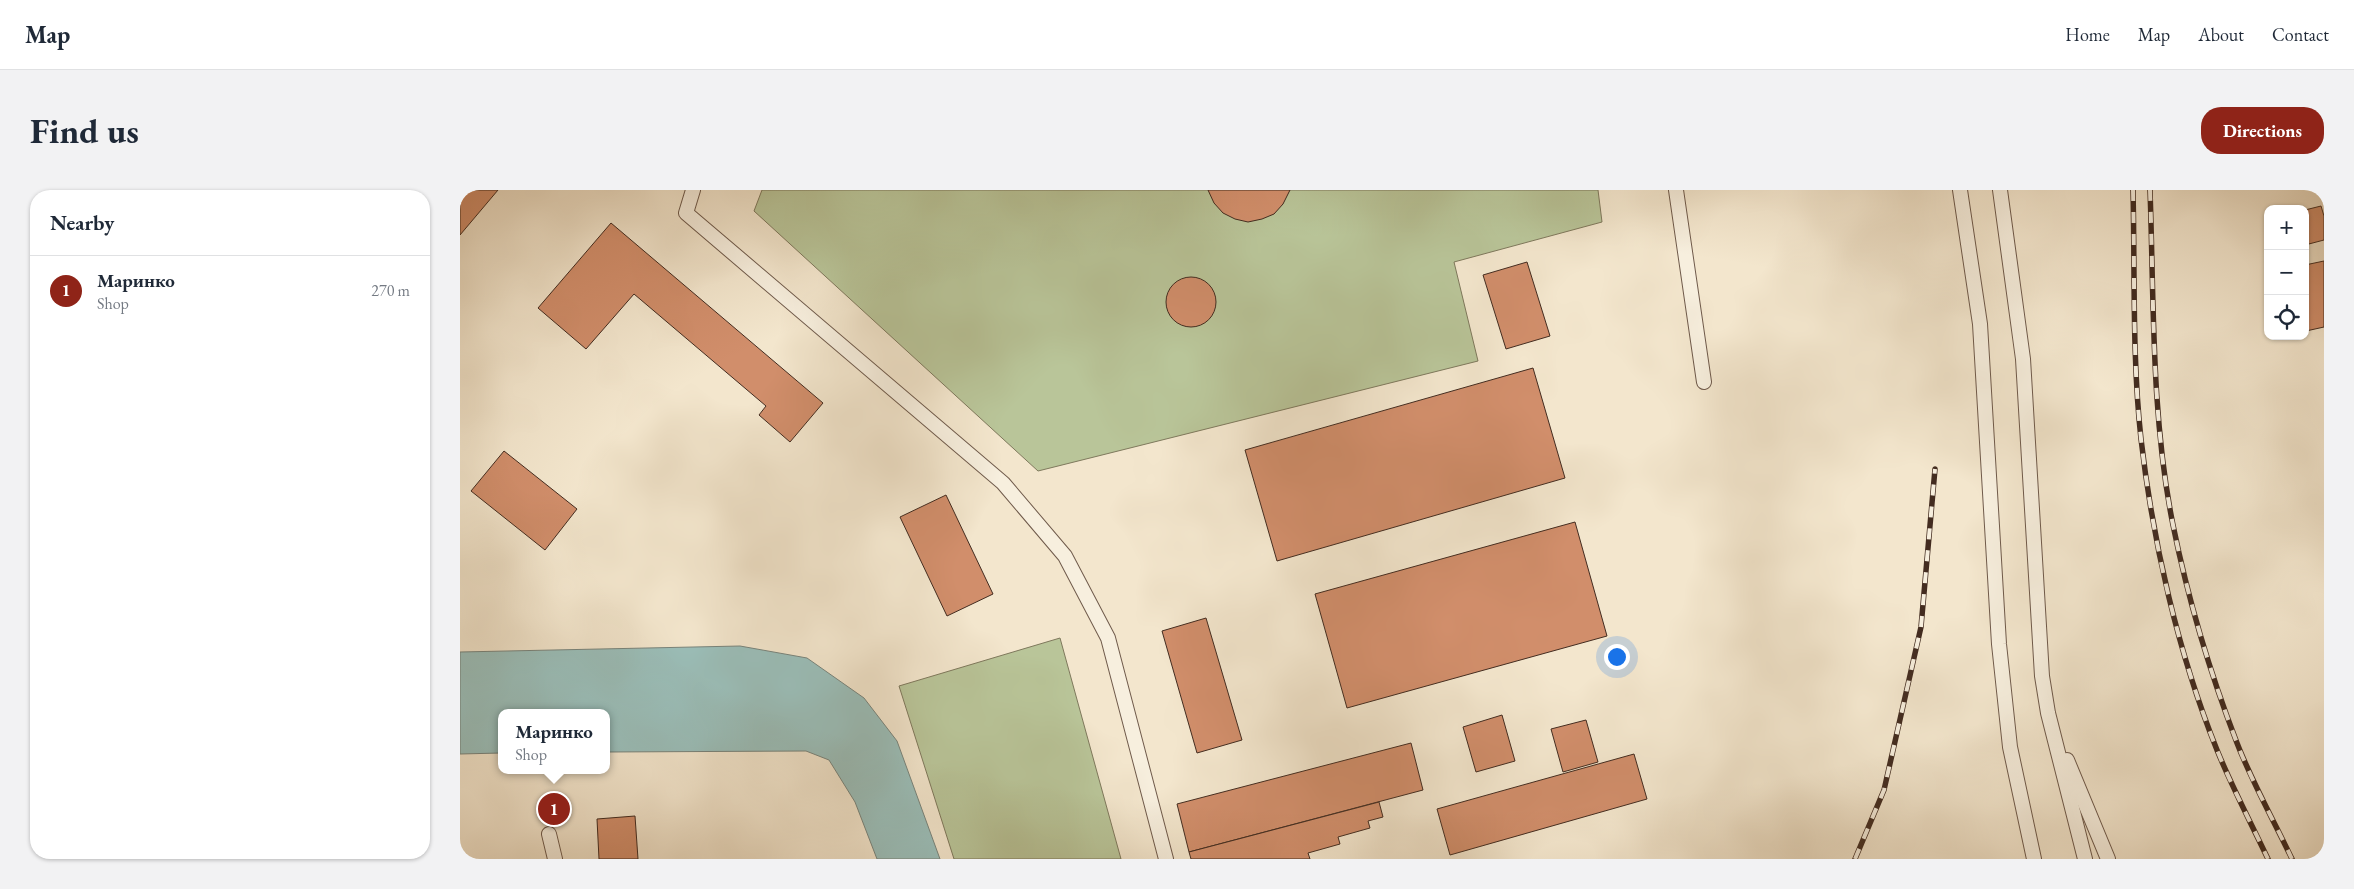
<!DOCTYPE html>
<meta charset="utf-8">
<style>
:root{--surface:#fff;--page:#f2f2f3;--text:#1f2937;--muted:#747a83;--line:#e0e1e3;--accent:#8f2418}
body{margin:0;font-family:"EB Garamond",serif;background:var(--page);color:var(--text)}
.controls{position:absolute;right:15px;top:15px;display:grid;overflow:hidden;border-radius:10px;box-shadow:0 1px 4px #0004}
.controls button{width:45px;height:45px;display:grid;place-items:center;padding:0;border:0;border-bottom:1px solid var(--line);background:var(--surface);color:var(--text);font:25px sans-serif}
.you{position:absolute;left:1156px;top:466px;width:18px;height:18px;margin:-12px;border:4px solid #fff;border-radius:50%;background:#1a73e8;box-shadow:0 0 0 8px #1a73e833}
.badge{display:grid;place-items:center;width:32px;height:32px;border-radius:50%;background:var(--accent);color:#fff;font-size:16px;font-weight:700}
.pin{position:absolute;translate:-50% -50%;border:2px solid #fff;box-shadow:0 1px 5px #0006}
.popup{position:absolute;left:38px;top:519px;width:112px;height:65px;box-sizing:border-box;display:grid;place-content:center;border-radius:10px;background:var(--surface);filter:drop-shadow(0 1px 4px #0005);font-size:16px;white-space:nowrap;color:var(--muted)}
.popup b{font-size:19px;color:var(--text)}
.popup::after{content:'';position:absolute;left:50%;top:100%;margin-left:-10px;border:10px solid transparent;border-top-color:var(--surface)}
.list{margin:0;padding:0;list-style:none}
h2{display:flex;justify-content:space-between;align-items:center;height:65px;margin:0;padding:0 20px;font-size:21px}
h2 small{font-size:16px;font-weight:400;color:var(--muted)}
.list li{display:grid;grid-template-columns:32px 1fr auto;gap:15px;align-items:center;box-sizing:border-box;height:70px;padding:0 20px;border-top:1px solid var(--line)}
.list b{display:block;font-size:19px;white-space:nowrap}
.list p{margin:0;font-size:16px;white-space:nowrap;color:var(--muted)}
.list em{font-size:16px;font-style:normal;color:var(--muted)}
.icon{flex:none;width:28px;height:28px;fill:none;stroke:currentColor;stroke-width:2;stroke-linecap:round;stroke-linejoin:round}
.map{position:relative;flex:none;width:1864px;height:669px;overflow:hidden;border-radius:20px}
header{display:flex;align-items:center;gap:30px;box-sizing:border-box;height:70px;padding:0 25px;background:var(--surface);border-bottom:1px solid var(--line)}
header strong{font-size:24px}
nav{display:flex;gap:28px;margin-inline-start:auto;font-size:18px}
.intro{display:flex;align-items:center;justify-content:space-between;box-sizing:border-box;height:120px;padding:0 30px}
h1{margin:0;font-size:35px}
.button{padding:12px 22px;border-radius:20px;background:var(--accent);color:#fff;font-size:18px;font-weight:700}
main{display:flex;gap:30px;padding:0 30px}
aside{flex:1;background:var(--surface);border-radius:20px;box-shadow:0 1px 4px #0004}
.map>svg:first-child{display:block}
.green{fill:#b9c599;stroke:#7e785c}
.water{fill:#9bbfba;stroke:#78847c}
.building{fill:#d18e6b;stroke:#432c20}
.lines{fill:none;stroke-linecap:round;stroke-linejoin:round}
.service-casing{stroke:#6f5a4b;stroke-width:16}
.service{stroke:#f7efde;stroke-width:14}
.rail-casing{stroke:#432c20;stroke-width:5.5}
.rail{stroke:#f7efde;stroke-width:4;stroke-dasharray:11;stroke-linecap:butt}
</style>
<header>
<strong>Map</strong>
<nav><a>Home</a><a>Map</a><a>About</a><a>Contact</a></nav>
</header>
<div class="intro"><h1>Find us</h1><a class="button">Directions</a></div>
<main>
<aside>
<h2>Nearby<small></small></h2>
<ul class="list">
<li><span class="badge">1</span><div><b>Маринко</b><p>Shop</p></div><em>270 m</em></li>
</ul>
</aside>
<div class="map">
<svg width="1864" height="669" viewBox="0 0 1864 669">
<rect width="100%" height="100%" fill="#f3e6cd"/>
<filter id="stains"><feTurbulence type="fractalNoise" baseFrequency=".004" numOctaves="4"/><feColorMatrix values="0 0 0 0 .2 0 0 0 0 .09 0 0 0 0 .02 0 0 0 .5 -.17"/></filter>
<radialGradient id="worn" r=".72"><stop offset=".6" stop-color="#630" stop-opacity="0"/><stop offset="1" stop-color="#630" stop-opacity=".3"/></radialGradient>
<g class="green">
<path d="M302,0H1138L1142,32L994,72L1018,171L578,281L294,21Z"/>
<path d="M600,448L661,669H494L439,496Z"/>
</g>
<path class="water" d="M280,456L347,468L404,508L437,551L480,669H417L395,612L369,570L346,561L147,562L146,523H42L41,563L0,564V462Z"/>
<g class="building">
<path d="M0,0H38L0,45Z"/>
<path d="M748,0H830L823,14L814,24L802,29L788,32L775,29L763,23L754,13Z"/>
<path d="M1861,16L1864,26V50L1845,55V20Z"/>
<path d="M151,33L363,213L330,252L299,225L306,216L174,104L126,159L78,118Z"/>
<path d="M1864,71V137L1846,141L1845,75Z"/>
<path d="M1067,72L1090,146L1046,159L1023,85Z"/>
<circle cx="731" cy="112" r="25"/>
<path d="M1073,178L1105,288L817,371L785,260Z"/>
<path d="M44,261L117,319L85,360L11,301Z"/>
<path d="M486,305L533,404L487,426L440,327Z"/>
<path d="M1115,332L1147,446L887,518L855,404Z"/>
<path d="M746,428L782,550L737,563L702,441Z"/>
<path d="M1042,525L1055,571L1016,582L1003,537Z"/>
<path d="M1126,530L1138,572L1103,582L1091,539Z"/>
<path d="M951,553L963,600L729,662L717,614Z"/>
<path d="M1174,564L1187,609L990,665L977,619Z"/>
<path d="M919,612L923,627L908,631L910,638L878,647L880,654L848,663L850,669H731L729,662Z"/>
<path d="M175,626L178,669H139L137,629Z"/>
</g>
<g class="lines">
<defs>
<g id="service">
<path d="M233,0L226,23L543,293L605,366L648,448L706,669"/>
<path d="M1216,0L1244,192"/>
<path d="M1500,0L1520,134L1539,454L1550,557L1574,669"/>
<path d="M1540,0L1563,169L1582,486L1588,523L1625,669"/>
<path d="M1607,570L1648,669"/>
<path d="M89,644L95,669"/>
</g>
</defs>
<use href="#service" class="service-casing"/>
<use href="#service" class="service"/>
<defs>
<g id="rail">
<path d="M1673,0C1675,83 1672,167 1681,249C1693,353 1718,463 1757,560C1772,597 1791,633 1808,669"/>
<path d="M1690,0C1694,111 1691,226 1713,335C1728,409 1750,483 1777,553C1792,592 1814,631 1832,669"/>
<path d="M1395,669L1424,600L1461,437L1475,279"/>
</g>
</defs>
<use href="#rail" class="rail-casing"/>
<use href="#rail" class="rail"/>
</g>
<rect width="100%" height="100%" filter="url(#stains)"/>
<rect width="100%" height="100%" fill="url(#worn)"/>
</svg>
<div class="controls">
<button>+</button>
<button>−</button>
<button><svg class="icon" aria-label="locate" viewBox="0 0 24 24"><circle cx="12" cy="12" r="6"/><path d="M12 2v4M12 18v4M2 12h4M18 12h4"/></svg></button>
</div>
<div class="you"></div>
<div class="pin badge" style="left:94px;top:619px">1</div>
<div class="popup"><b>Маринко</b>Shop</div>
</div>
</main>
